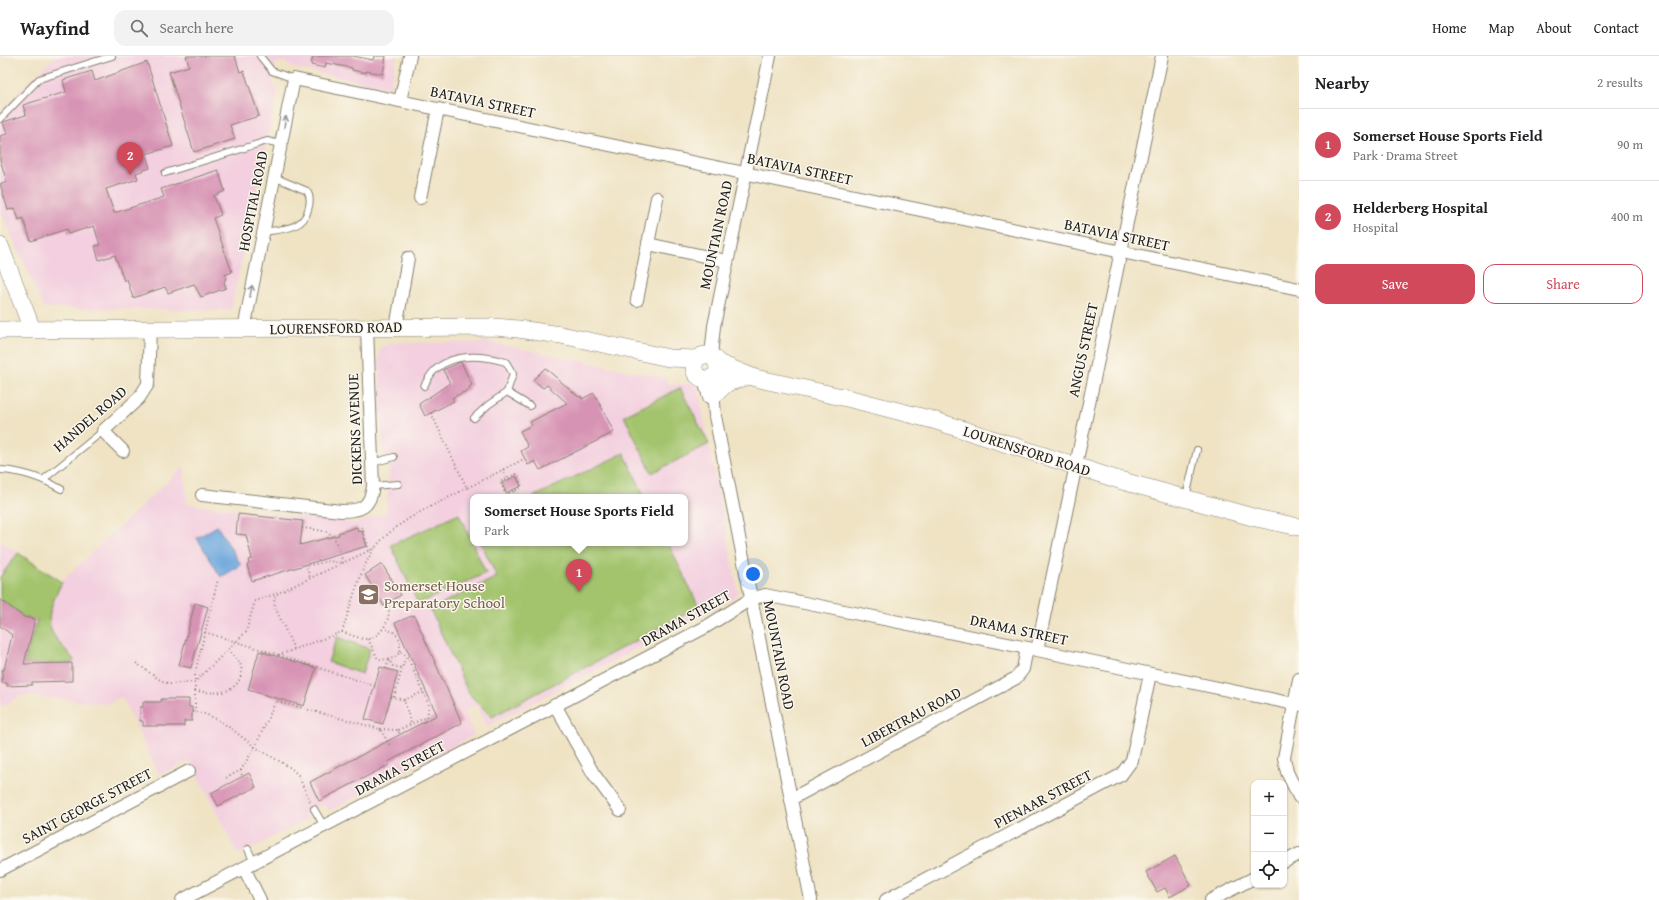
<!DOCTYPE html>
<meta charset="utf-8">
<style>
:root{--surface:#fff;--page:#f2f2f2;--text:#202124;--muted:#757577;--line:#e0e0e0;--accent:#d1495b}
body{margin:0;font-family:"Gentium Book Plus",serif;background:var(--page);color:var(--text)}
.controls{position:absolute;right:12px;bottom:12px;display:grid;overflow:hidden;border-radius:8px;box-shadow:0 1px 3px #0004}
.controls button{width:36px;height:36px;display:grid;place-items:center;padding:0;border:0;border-bottom:1px solid var(--line);background:var(--surface);color:var(--text);font:20px sans-serif}
.you{position:absolute;left:753px;top:518px;width:14px;height:14px;margin:-10px;border:3px solid #fff;border-radius:50%;background:#1a73e8;box-shadow:0 0 0 6px #1a73e833}
.badge{display:grid;place-items:center;width:26px;height:26px;border-radius:50%;background:var(--accent);color:#fff;font-size:13px;font-weight:700}
.pin{position:absolute;translate:-50% -33px;filter:drop-shadow(0 1px 2px #0008)}
.pin::after{content:'';position:absolute;top:21px;width:14px;height:12px;background:inherit;clip-path:polygon(0 0,100% 0,50% 100%)}
.popup{position:absolute;left:470px;top:438px;width:218px;height:52px;box-sizing:border-box;display:grid;place-content:center;border-radius:8px;background:var(--surface);filter:drop-shadow(0 1px 3px #0005);font-size:13px;white-space:nowrap;color:var(--muted)}
.popup b{font-size:15px;color:var(--text)}
.popup::after{content:'';position:absolute;left:50%;top:100%;margin-left:-8px;border:8px solid transparent;border-top-color:var(--surface)}
.list{margin:0;padding:0;list-style:none}
h2{display:flex;justify-content:space-between;align-items:center;height:52px;margin:0;padding:0 16px;font-size:17px}
h2 small{font-size:13px;font-weight:400;color:var(--muted)}
.list li{display:grid;grid-template-columns:26px 1fr auto;gap:12px;align-items:center;box-sizing:border-box;height:72px;padding:0 16px;border-top:1px solid var(--line)}
.list b{display:block;font-size:15px;white-space:nowrap}
.list p{margin:0;font-size:13px;white-space:nowrap;color:var(--muted)}
.list em{font-size:13px;font-style:normal;color:var(--muted)}
.actions{display:flex;gap:8px;padding:12px 16px}
.actions a{flex:1;padding:9px 0;border:1px solid var(--accent);border-radius:12px;text-align:center;font-size:14px;color:var(--accent)}
.actions .main{background:var(--accent);color:#fff}
.icon{flex:none;width:22px;height:22px;fill:none;stroke:currentColor;stroke-width:2;stroke-linecap:round;stroke-linejoin:round}
.map{position:relative;flex:none;width:1299px;height:844px;overflow:hidden}
header{display:flex;align-items:center;gap:24px;box-sizing:border-box;height:56px;padding:0 20px;background:var(--surface);border-bottom:1px solid var(--line)}
header strong{font-size:19px}
nav{display:flex;gap:22px;margin-inline-start:auto;font-size:14px}
.search{width:280px;height:36px;background:var(--page);display:flex;align-items:center;gap:10px;box-sizing:border-box;padding:0 14px;border-radius:12px;color:var(--muted);font-size:15px}
main{display:flex}
aside{flex:1;background:var(--surface)}
.map>svg:first-child{display:block}
.built{fill:#f3cfdf;fill-rule:evenodd}
.green{fill:#a3c46d;stroke:#607044}
.water{fill:#6ea7dd;stroke:#45627c}
.building{fill:#d793b4}
.lines{fill:none;stroke-linecap:round;stroke-linejoin:round}
.lane-casing{stroke:#868070;stroke-width:8}
.street-casing{stroke:#868070;stroke-width:14}
.secondary-casing{stroke:#868070;stroke-width:18}
.path{stroke:#868070;stroke-width:2;stroke-dasharray:1 3;stroke-linecap:butt}
.lane{stroke:#fff;stroke-width:6}
.street{stroke:#fff;stroke-width:12}
.secondary{stroke:#fff;stroke-width:17}
.oneway{stroke:#999}
.labels{text-anchor:middle;stroke-width:3;stroke-linejoin:round;paint-order:stroke}
.street-label{font-size:15px;fill:#1c1c1c;stroke:#fbf7ec}
.education-label{font-size:15px;fill:#785e54;stroke:#fbf7ec;text-anchor:start}
</style>
<header>
<strong>Wayfind</strong>
<div class="search"><svg class="icon" aria-label="search" viewBox="0 0 24 24"><circle cx="10" cy="10" r="6"/><path d="M15 15l6 6"/></svg>Search here</div>
<nav><a>Home</a><a>Map</a><a>About</a><a>Contact</a></nav>
</header>
<main>
<div class="map">
<svg width="1299" height="844" viewBox="0 0 1299 844">
<rect width="100%" height="100%" fill="#fbf7ec"/>
<filter id="ink" filterUnits="userSpaceOnUse"><feTurbulence type="fractalNoise" baseFrequency=".025" numOctaves="2"/><feDisplacementMap in="SourceGraphic" scale="8" xChannelSelector="R" yChannelSelector="G"/><feConvolveMatrix kernelMatrix="1 2 1 2 8 2 1 2 1" color-interpolation-filters="sRGB"/></filter>
<filter id="wash" filterUnits="userSpaceOnUse"><feTurbulence type="fractalNoise" baseFrequency=".012" numOctaves="4" result="noise"/><feDisplacementMap in="SourceGraphic" scale="16" xChannelSelector="R" yChannelSelector="G"/><feGaussianBlur stdDeviation="0.9" result="paint"/><feColorMatrix in="noise" values="0 0 0 0 0 0 0 0 0 0 0 0 0 0 0 0 0 1.4 0 .05"/><feComposite in="paint" operator="in"/></filter>
<g filter="url(#wash)">
<rect width="100%" height="100%" fill="#efe3c4"/>
<g class="built">
<path d="M55,0H397L390,32L295,12L285,6H276L272,27L278,32L231,254L44,252L0,153V57Z"/>
<path d="M488,286L666,322L669,329L697,327L738,536L732,543L486,671L476,649L464,655L474,679L329,755L325,748L306,758L308,763L238,799L190,705L159,719L122,641L107,648L22,639L0,651V485L62,525L184,410L187,448L355,467L386,457L390,400L382,398L379,296L383,290L390,287ZM473,441H685V487H473Z"/>
</g>
<g class="green">
<path d="M680,332L709,388L652,417L624,360Z"/>
<path d="M624,397L645,441H533Z"/>
<path d="M459,458L486,517L418,548L391,489Z"/>
<path d="M481,487H668L699,551L492,661L469,638L430,553L497,521Z"/>
<path d="M18,497L62,526C56,539 45,558 51,574C54,582 68,596 74,604L72,607L24,608L37,564L24,561L0,543V521Z"/>
<path d="M337,581L370,593L362,618L328,606Z"/>
</g>
<path class="water" d="M217,470L241,509L221,521L197,482Z"/>
<g id="blocks">
<g class="building">
<path d="M186,0H235L240,16L244,15L259,60L230,69L235,83L194,96L169,16L189,10Z"/>
<path d="M313,0H353L373,4L374,0H386L383,18L366,15V17L352,14V12L326,7L325,12L311,9Z"/>
<path d="M147,6L173,90L146,98L150,112L136,117L138,123L106,133L114,157L164,141L161,133L218,114L225,135L214,140L221,159L213,162L232,216L225,219L226,222L224,226L226,232L201,241L194,228L168,237L165,231L133,242L127,223L124,225L115,199L99,204L95,190L100,189L94,170L68,178L67,173L31,185L23,162L19,164L15,152L8,154L0,128L7,126L0,104V80L7,78L3,66L26,59L23,49L66,36L63,24L92,15L95,25Z"/>
<path d="M461,306L472,329L469,331L470,333L452,342L454,345L425,360L419,348L450,327L443,314Z"/>
<path d="M545,312L579,341L581,340L582,343L594,337L614,376L540,414L535,405L528,409L521,395L528,391L520,375L532,369L530,366L567,347L547,329L543,332L533,324Z"/>
<path d="M516,420L521,430L506,437L502,427Z"/>
<path d="M238,458L303,465L300,489L339,479L338,477L357,471L358,476L362,475L367,490L252,525L247,509L249,508L248,504L252,503L246,479L236,478Z"/>
<path d="M382,508L401,539L384,550L365,519Z"/>
<path d="M0,543L24,561L35,563L24,608L72,607V625L32,626V629L7,630V627H2V614H4L12,579L0,570Z"/>
<path d="M195,547L208,551L191,612L179,609Z"/>
<path d="M414,559L462,667L388,706L389,709L319,745L310,726L437,659L395,567Z"/>
<path d="M259,595L316,612L304,650L248,634Z"/>
<path d="M380,611L398,616L383,668L365,663Z"/>
<path d="M161,643H189V651H192V665H184V670H143V665H140V651H143V646H161Z"/>
<path d="M249,717L256,731L218,750L211,737Z"/>
<path d="M1175,800L1191,829L1170,841L1165,832L1157,836L1146,816Z"/>
</g>
</g>
</g>
<g filter="url(#ink)">
<use href="#blocks" fill-opacity="0" stroke="#868070" stroke-width="1"/>
<g class="lines">
<defs>
<g id="lane">
<path d="M260,0L272,15L294,23"/>
<path d="M0,63L39,23L112,0"/>
<path d="M165,117L267,85L281,88"/>
<path d="M263,176C281,173 303,174 308,154C310,148 311,141 307,135L274,121"/>
<path d="M424,330C427,325 430,318 435,314C455,296 482,299 506,306L513,318L507,336L488,349L474,362"/>
<path d="M507,336L530,350"/>
<path d="M372,407L394,401"/>
<path d="M0,414C22,415 42,422 61,433"/>
<path d="M44,423L103,375"/>
<path d="M373,430L398,428"/>
<path d="M1186,441L1197,394"/>
<path d="M314,753L324,770"/>
<path d="M248,793L254,807"/>
</g>
<g id="street">
<path d="M400,45L410,0"/>
<path d="M420,142L438,53"/>
<path d="M648,188L727,205"/>
<path d="M637,244L657,142"/>
<path d="M396,272L408,202"/>
<path d="M244,273L294,23L1299,233"/>
<path d="M711,300L714,270L770,0"/>
<path d="M712,321L715,360L811,844"/>
<path d="M703,322L709,341"/>
<path d="M123,395L103,375L139,342L148,328L150,273"/>
<path d="M202,439L341,455C362,455 370,451 373,430L367,272"/>
<path d="M1037,594L1162,0"/>
<path d="M1299,623L1284,702L1287,716L1299,741"/>
<path d="M555,649L593,717L620,754"/>
<path d="M791,743L1016,622L1023,613L1027,592"/>
<path d="M1284,806L1299,798"/>
<path d="M244,812L260,844"/>
<path d="M0,814L189,715"/>
<path d="M182,844L704,572L751,543L765,539L1037,594L1299,649"/>
<path d="M886,844L1121,719L1132,704L1150,618"/>
<path d="M1211,844L1254,822"/>
</g>
<g id="secondary">
<path d="M0,190L32,273"/>
<path d="M0,274L495,271L518,273L561,279L669,302L696,303"/>
<circle cx="706" cy="311" r="12"/>
<path d="M716,306L755,322L851,343L933,364L1119,424L1256,462L1299,471"/>
<path d="M713,340L727,327L746,321"/>
</g>
</defs>
<use href="#lane" class="lane-casing"/>
<use href="#street" class="street-casing"/>
<use href="#secondary" class="secondary-casing"/>
<g class="path">
<path d="M431,357L467,432L524,403"/>
<path d="M503,413L508,423"/>
<path d="M516,418L522,431L506,439L500,426Z"/>
<path d="M515,435L518,441"/>
<path d="M362,471L369,495"/>
<path d="M302,472C336,476 333,475 343,507L329,505L306,510"/>
<path d="M306,508L310,522"/>
<path d="M201,575L279,599"/>
<path d="M342,576C349,578 362,584 369,583C383,579 392,561 388,548"/>
<path d="M368,583L378,603C388,604 393,604 400,596V584L394,576L383,573"/>
<path d="M294,593L275,551L274,542L278,537L375,492"/>
<path d="M136,607L160,624L170,628L195,626L246,576L255,545L278,537"/>
<path d="M386,613L389,604L393,610L402,612"/>
<path d="M375,630L279,599L342,576C350,552 360,512 375,492C397,463 436,449 467,432"/>
<path d="M195,635C205,636 216,638 226,635C238,631 246,617 239,606C236,601 232,598 228,595"/>
<path d="M391,641L404,644L411,668"/>
<path d="M394,641L404,606L407,600"/>
<path d="M404,644L423,636"/>
<path d="M192,656C215,656 237,678 255,691L241,714L226,722"/>
<path d="M195,656V617L218,523"/>
<path d="M380,673L398,674L400,679"/>
<path d="M398,674L427,661L429,649L407,600L400,596"/>
<path d="M241,714L242,721"/>
<path d="M310,745L298,719L291,712L255,691L276,645L380,673L391,691"/>
</g>
<use href="#lane" class="lane"/>
<use href="#street" class="street"/>
<use href="#secondary" class="secondary"/>
</g>
<defs><path id="oneway-shaft" d="M-6 0H5M1.5-3L5.5 0L1.5 3" fill="none" stroke-width="1.6" stroke-linecap="round" stroke-linejoin="round"/></defs>
<g class="oneway">
<use href="#oneway-shaft" transform="translate(285 66) rotate(-79)"/>
<use href="#oneway-shaft" transform="translate(251 235) rotate(-79)"/>
</g>
</g>
<defs>
<symbol id="school-square" viewBox="-11 -11 22 22"><rect x="-9" y="-9" width="18" height="18" rx="4" fill="#8d6e63" stroke="#fbf7ec"/><path d="M0-5L7-2L0 1L-7-2ZM-4 1L0 2.5L4 1V4Q0 6-4 4Z" fill="#fff"/></symbol>
</defs>
<g fill-rule="evenodd">
<use href="#school-square" x="356" y="526" width="25" height="25"/>
</g>
<g class="labels">
<g class="street-label">
<text transform="translate(483 46) rotate(12)" y="5">BATAVIA STREET</text>
<text transform="translate(800 113) rotate(12)" y="5">BATAVIA STREET</text>
<text transform="translate(253 145) rotate(-79)" y="5">HOSPITAL ROAD</text>
<text transform="translate(716 179) rotate(-78)" y="5">MOUNTAIN ROAD</text>
<text transform="translate(1117 179) rotate(12)" y="5">BATAVIA STREET</text>
<text transform="translate(336 272) rotate(-1)" y="5">LOURENSFORD ROAD</text>
<text transform="translate(1083 294) rotate(-78)" y="5">ANGUS STREET</text>
<text transform="translate(90 363) rotate(-41)" y="5">HANDEL ROAD</text>
<text transform="translate(355 373) rotate(-92)" y="5">DICKENS AVENUE</text>
<text transform="translate(1027 395) rotate(18)" y="5">LOURENSFORD ROAD</text>
<text transform="translate(686 562) rotate(-29)" y="5">DRAMA STREET</text>
<text transform="translate(1019 574) rotate(12)" y="5">DRAMA STREET</text>
<text transform="translate(779 599) rotate(79)" y="5">MOUNTAIN ROAD</text>
<text transform="translate(911 661) rotate(-28)" y="5">LIBERTRAU ROAD</text>
<text transform="translate(400 712) rotate(-28)" y="5">DRAMA STREET</text>
<text transform="translate(1043 743) rotate(-28)" y="5">PIENAAR STREET</text>
<text transform="translate(87 750) rotate(-28)" y="5">SAINT GEORGE STREET</text>
</g>
<g class="education-label">
<text x="384" y="535">Somerset House<tspan x="384" dy="17">Preparatory School</tspan></text>
</g>
</g>
</svg>
<div class="controls">
<button>+</button>
<button>−</button>
<button><svg class="icon" aria-label="locate" viewBox="0 0 24 24"><circle cx="12" cy="12" r="6"/><path d="M12 2v4M12 18v4M2 12h4M18 12h4"/></svg></button>
</div>
<div class="you"></div>
<div class="pin badge" style="left:579px;top:536px">1</div>
<div class="popup"><b>Somerset House Sports Field</b>Park</div>
<div class="pin badge" style="left:130px;top:119px">2</div>
</div>
<aside>
<h2>Nearby<small>2 results</small></h2>
<ul class="list">
<li><span class="badge">1</span><div><b>Somerset House Sports Field</b><p>Park · Drama Street</p></div><em>90 m</em></li>
<li><span class="badge">2</span><div><b>Helderberg Hospital</b><p>Hospital</p></div><em>400 m</em></li>
</ul>
<div class="actions"><a class="main">Save</a><a>Share</a></div>
</aside>
</main>
